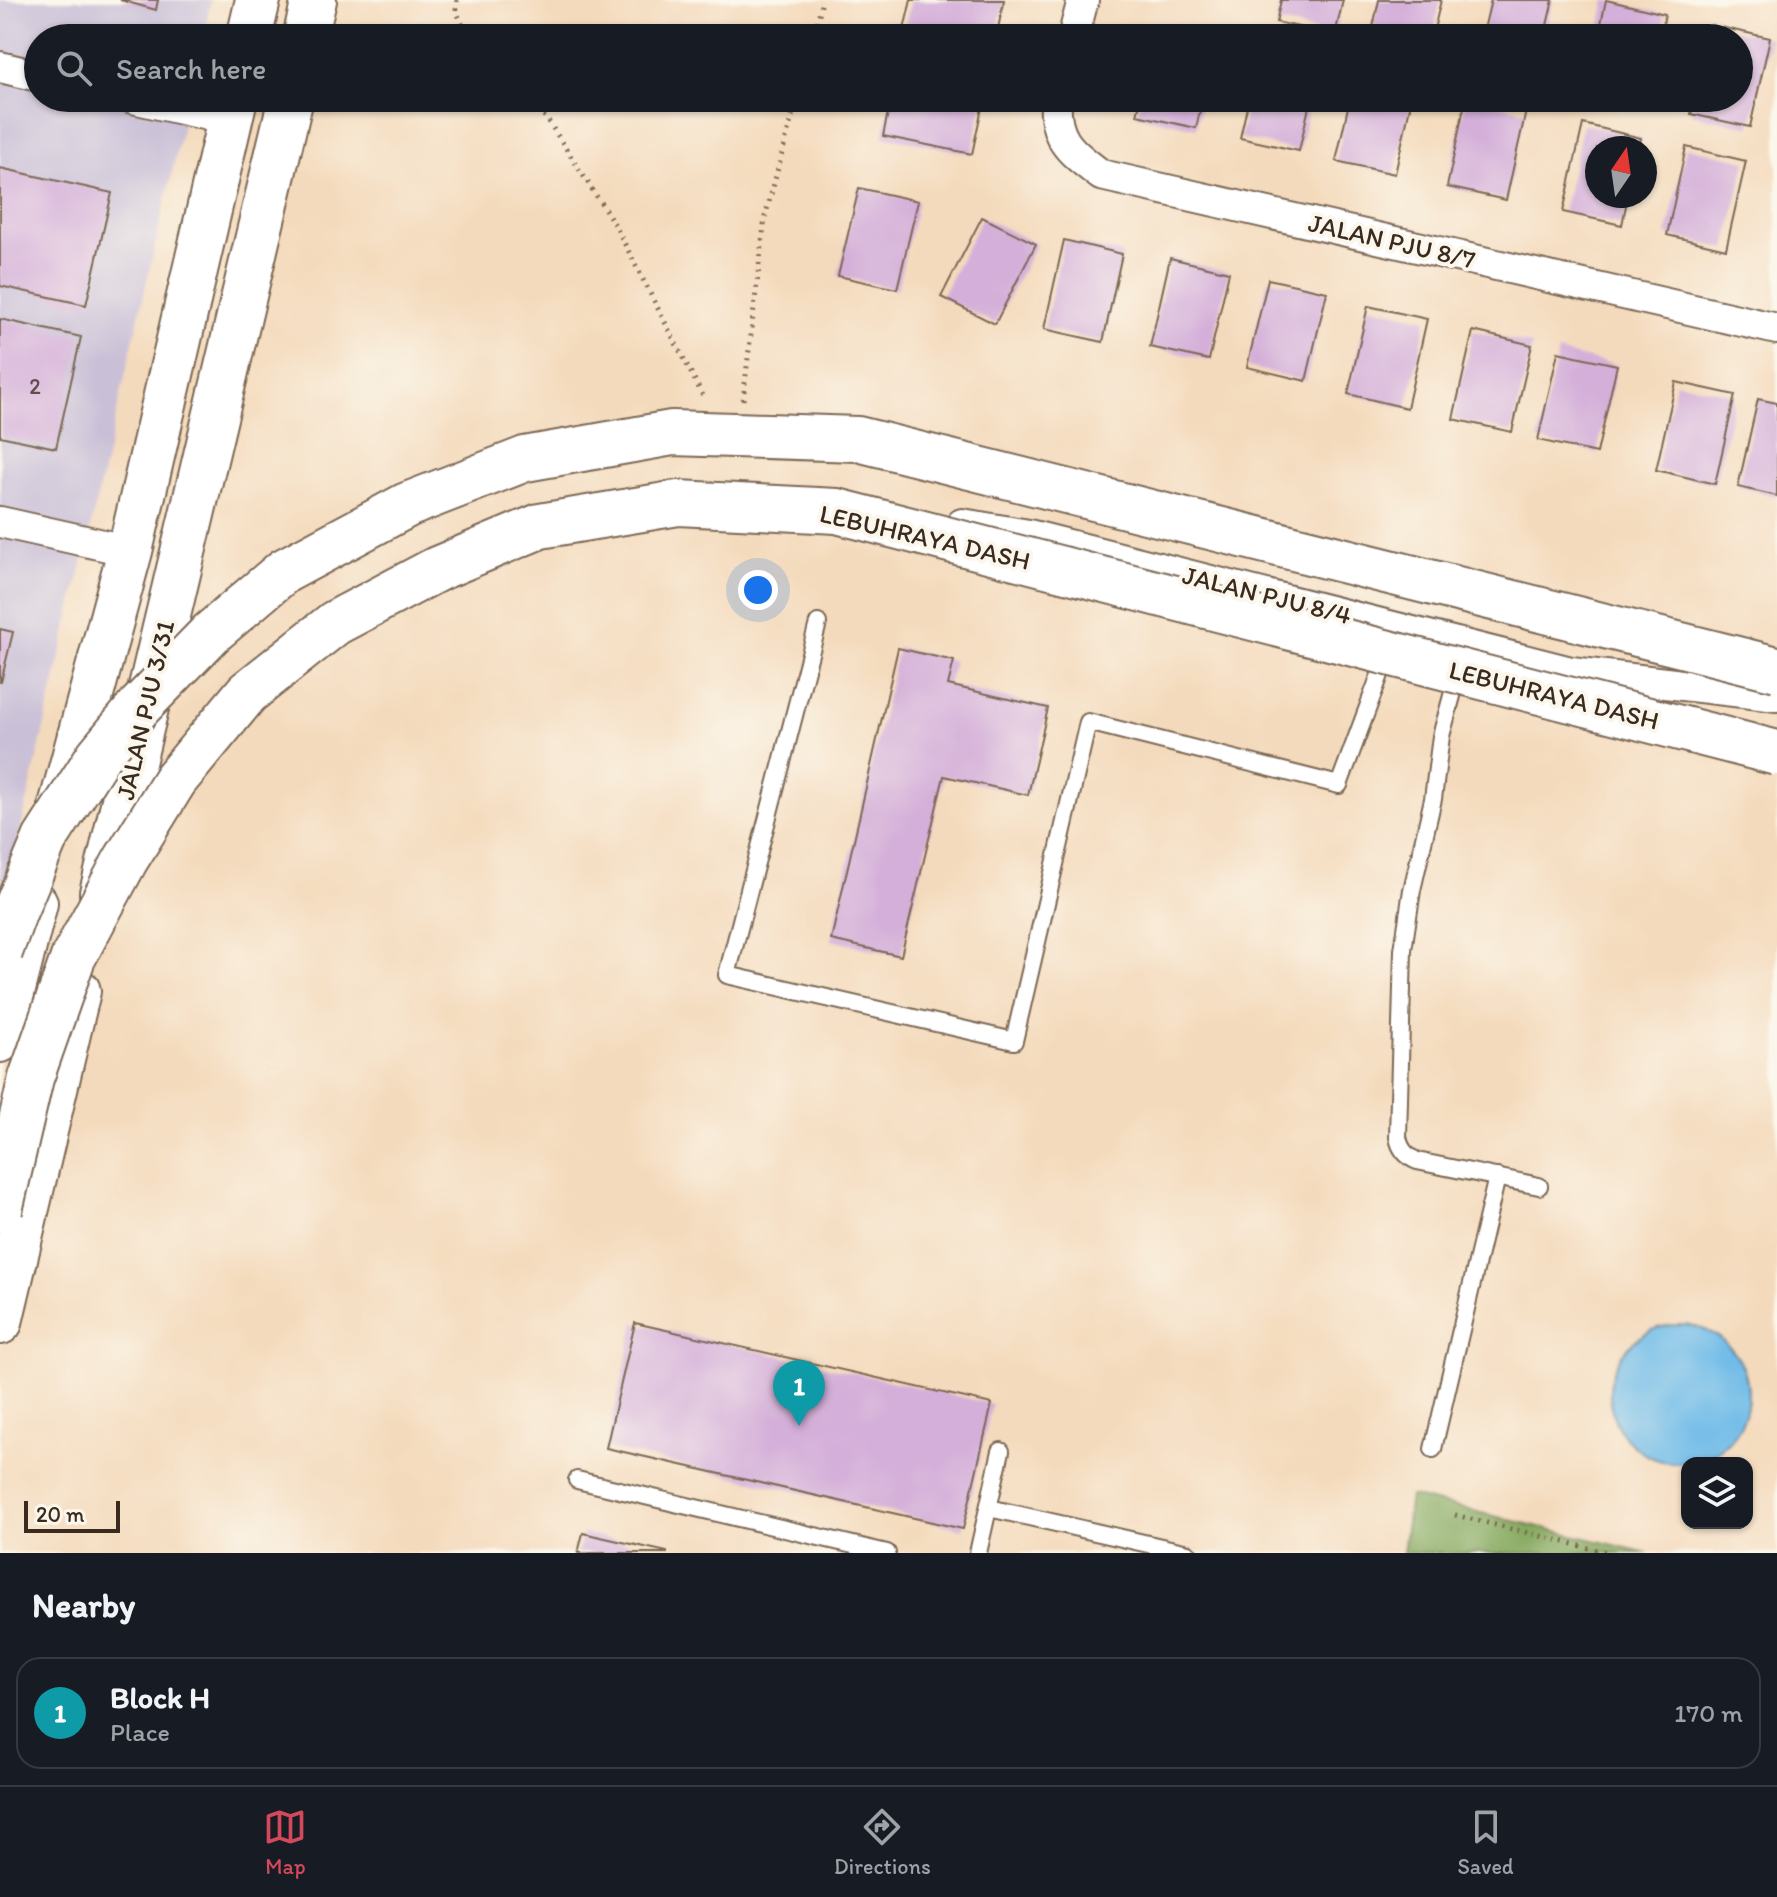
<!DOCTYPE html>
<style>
:root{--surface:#171b24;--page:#20242c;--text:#f1f3f6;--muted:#9ea1a6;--line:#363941;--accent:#d1495b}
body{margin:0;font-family:Itim,sans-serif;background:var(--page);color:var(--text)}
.controls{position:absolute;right:24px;bottom:24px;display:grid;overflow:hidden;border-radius:16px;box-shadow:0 2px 6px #0004}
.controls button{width:72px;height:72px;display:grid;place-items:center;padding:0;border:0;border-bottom:2px solid var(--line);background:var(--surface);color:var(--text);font:40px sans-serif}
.compass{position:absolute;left:1585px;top:136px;width:72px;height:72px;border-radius:50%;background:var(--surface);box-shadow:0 2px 6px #0004;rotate:13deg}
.scale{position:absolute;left:24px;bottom:20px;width:96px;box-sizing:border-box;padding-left:8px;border:4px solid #3b2a1e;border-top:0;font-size:22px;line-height:28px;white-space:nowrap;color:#3b2a1e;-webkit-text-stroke:6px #fbf7ec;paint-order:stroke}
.you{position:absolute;left:758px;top:590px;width:28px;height:28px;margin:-20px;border:6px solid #fff;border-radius:50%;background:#1a73e8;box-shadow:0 0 0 12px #1a73e833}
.badge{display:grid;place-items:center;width:52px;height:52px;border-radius:50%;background:var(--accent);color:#fff;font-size:26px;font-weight:700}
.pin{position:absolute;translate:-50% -66px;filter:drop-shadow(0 2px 4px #0008)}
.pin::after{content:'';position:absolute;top:42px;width:28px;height:24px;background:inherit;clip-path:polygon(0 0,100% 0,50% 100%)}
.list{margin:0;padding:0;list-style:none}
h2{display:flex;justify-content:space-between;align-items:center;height:104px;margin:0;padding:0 32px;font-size:34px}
h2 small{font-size:26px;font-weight:400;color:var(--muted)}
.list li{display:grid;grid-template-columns:52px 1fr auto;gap:24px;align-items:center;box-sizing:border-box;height:112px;margin:0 16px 16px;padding:0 16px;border:2px solid var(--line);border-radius:24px}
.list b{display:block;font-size:30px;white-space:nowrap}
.list p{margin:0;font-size:26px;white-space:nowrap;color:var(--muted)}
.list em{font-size:26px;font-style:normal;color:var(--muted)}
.icon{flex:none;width:44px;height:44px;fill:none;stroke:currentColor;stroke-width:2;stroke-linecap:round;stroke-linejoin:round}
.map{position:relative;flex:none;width:1777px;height:1553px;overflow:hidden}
.search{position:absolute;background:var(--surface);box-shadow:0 2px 6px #0004;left:24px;right:24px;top:24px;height:88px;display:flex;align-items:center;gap:20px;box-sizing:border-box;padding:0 28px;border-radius:44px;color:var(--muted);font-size:30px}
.sheet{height:232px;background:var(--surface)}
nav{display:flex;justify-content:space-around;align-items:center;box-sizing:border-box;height:112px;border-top:2px solid var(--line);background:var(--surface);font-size:22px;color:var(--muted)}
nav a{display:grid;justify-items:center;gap:4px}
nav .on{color:var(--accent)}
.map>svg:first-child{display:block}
.industrial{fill:#c9bfd7}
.forest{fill:#84a85d;stroke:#60693e;stroke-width:2}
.water{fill:#6fbbe8;stroke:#557283;stroke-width:2}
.building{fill:#d4afd9}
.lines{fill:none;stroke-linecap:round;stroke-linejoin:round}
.lane-casing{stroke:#7c6855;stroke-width:20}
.street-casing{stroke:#7c6855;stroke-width:34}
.secondary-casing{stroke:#7c6855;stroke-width:48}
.path{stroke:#7c6855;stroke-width:5;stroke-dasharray:2 6;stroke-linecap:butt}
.lane{stroke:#fff;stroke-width:16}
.street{stroke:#fff;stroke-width:30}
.secondary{stroke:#fff;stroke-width:44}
.highway-bridge-casing{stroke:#7c6855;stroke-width:48;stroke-linecap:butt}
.highway-bridge{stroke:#fff;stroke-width:44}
.labels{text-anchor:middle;stroke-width:8;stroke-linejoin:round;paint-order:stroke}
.number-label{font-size:22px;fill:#614b4d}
.street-label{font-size:26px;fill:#3b2a1e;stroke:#fbf7ec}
</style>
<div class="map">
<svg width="1777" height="1553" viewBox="0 0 1777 1553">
<rect width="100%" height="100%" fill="#fbf7ec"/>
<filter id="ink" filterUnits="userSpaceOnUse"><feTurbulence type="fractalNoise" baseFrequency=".0125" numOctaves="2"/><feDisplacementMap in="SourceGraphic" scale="16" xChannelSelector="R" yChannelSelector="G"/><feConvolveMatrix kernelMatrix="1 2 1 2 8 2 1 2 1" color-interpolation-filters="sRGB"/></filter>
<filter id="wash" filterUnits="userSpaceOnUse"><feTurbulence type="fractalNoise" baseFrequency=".006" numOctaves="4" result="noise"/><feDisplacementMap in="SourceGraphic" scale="32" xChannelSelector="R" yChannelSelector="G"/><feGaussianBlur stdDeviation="1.8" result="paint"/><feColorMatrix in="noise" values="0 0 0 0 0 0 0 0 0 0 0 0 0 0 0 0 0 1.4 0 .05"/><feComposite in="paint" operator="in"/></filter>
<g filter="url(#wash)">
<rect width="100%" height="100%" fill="#f4dabc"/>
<path class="industrial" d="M0,0H211L203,38H38V98H189L0,920Z"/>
<path class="forest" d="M1410,1496L1648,1553H1403Z"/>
<circle class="water" cx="1679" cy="1394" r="69"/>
<g id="blocks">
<g class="building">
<path d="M120,0H158L156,10Z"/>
<path d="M911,0H1004L996,38H902Z"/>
<path d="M1281,0H1343L1335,35L1276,22Z"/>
<path d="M1379,0H1441L1432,38H1380L1371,36Z"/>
<path d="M1491,0H1553L1544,38H1482Z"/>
<path d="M1606,0L1665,14L1660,38H1598Z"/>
<path d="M1711,25L1770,38L1750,127L1691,114L1694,98H1739V38H1708Z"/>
<path d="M1157,27L1201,37V38H1154Z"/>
<path d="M891,98H984L972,154L883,136Z"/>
<path d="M1141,98H1203L1196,128L1137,115Z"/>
<path d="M1249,98H1311L1299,151L1240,138Z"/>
<path d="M1350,98H1412L1395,174L1336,161Z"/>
<path d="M1466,98L1526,111L1506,200L1447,187Z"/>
<path d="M1583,124L1641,138L1639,148H1597V196H1628L1622,225L1563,212Z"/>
<path d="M1686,147L1746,161L1726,249L1667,235Z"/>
<path d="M0,168L112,193L86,305L0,286Z"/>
<path d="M859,188L918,201L897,289L838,276Z"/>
<path d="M982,217L1036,244L995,324L941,297Z"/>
<path d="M1064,240L1122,254L1103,342L1044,329Z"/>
<path d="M1170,258L1229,272L1209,360L1150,347Z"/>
<path d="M1268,279L1327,292L1306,381L1247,367Z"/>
<path d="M1368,306L1427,319L1407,408L1348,394Z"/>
<path d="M0,319L81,337L56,448L0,436Z"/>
<path d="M1473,331L1532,345L1512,432L1453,419Z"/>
<path d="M1558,352L1617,365L1597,453L1538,440Z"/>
<path d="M1676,382L1735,395L1715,484L1656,470Z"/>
<path d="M1758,399L1777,403V496L1738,487Z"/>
<path d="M0,629L13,632L1,682H0Z"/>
<path d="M898,648L954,661L948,685L1048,708L1028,795L944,776L901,956L831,940Z"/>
<path d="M635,1323L992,1404L963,1529L606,1448Z"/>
<path d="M583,1533L667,1552V1553H578Z"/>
</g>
</g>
</g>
<g filter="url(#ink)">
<use href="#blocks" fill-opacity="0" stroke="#7c6855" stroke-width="2"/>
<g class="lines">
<defs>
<g id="lane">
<path d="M818,623L727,975L1014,1041L1088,722L1339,785L1387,656"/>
<path d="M1458,674L1441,736L1433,799L1412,890L1403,950L1398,1137C1400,1149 1406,1156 1417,1161L1539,1186"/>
<path d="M1433,1449L1497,1177"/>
<path d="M577,1480L887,1553"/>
<path d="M989,1508L1188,1553"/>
<path d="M978,1553L1001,1451"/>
</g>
<g id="street">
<path d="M1073,38L1083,0"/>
<path d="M0,67L38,76"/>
<path d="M133,98L230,120"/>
<path d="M1056,98C1053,140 1070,151 1101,175L1777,329"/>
<path d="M0,522L130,551"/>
<path d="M962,524L1029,535L1571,672L1777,696"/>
</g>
<g id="secondary">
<path d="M249,38L258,0"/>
<path d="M305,38L314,0"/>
<path d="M61,806L130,551L235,98"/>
<path d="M102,893L291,98"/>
<path d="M0,1040L35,903"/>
<path d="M0,1322L78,991"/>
</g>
</defs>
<use href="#lane" class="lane-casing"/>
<use href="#street" class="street-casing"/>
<use href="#secondary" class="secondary-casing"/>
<g class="path">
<path d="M457,0L456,10L468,38"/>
<path d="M814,38L822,0"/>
<path d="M527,98L547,119L615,225L704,398"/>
<path d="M743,400L765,217L797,98"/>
<path d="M1455,1515L1610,1553"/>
</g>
<use href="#lane" class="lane"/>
<use href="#street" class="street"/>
<use href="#secondary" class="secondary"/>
<defs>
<g id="highway-bridge">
<path d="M0,952L14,913L45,839L99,755L139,707L211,633L284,571L407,505L525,459L672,433L858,439L1777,669"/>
<path d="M0,1210L31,1078L73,958L125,861L175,780L247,693L335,623L437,569L540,526L678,503L837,511L1777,753"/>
</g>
</defs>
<use href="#highway-bridge" class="highway-bridge-casing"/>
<use href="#highway-bridge" class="highway-bridge"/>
</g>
</g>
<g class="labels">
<g class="number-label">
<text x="35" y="394">2</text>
</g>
<g class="street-label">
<text transform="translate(1392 241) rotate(13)" y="9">JALAN PJU 8/7</text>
<text transform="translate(925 537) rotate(13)" y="9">LEBUHRAYA DASH</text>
<text transform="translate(1267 595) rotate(14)" y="9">JALAN PJU 8/4</text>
<text transform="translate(1554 695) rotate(14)" y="9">LEBUHRAYA DASH</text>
<text transform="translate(145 710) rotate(-77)" y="9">JALAN PJU 3/31</text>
</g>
</g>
</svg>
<div class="controls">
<button><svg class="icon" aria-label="layers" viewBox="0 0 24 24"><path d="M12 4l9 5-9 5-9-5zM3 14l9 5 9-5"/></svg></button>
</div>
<svg class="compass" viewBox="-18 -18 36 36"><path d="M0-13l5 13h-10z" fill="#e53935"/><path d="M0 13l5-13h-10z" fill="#9ea1a6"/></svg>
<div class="scale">20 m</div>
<div class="you"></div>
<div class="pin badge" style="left:799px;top:1426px;background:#0f9aa8">1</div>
<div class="search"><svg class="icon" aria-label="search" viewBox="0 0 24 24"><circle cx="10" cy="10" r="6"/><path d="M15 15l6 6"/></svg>Search here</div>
</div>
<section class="sheet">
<h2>Nearby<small></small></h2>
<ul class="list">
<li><span class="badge" style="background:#0f9aa8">1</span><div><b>Block H</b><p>Place</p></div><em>170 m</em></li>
</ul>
</section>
<nav>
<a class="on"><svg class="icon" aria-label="map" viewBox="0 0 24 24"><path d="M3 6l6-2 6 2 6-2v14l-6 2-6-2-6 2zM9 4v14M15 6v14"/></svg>Map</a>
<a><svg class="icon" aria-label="directions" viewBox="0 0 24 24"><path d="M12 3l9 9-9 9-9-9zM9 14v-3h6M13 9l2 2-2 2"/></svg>Directions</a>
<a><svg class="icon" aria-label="saved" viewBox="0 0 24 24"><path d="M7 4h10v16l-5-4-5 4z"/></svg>Saved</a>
</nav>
